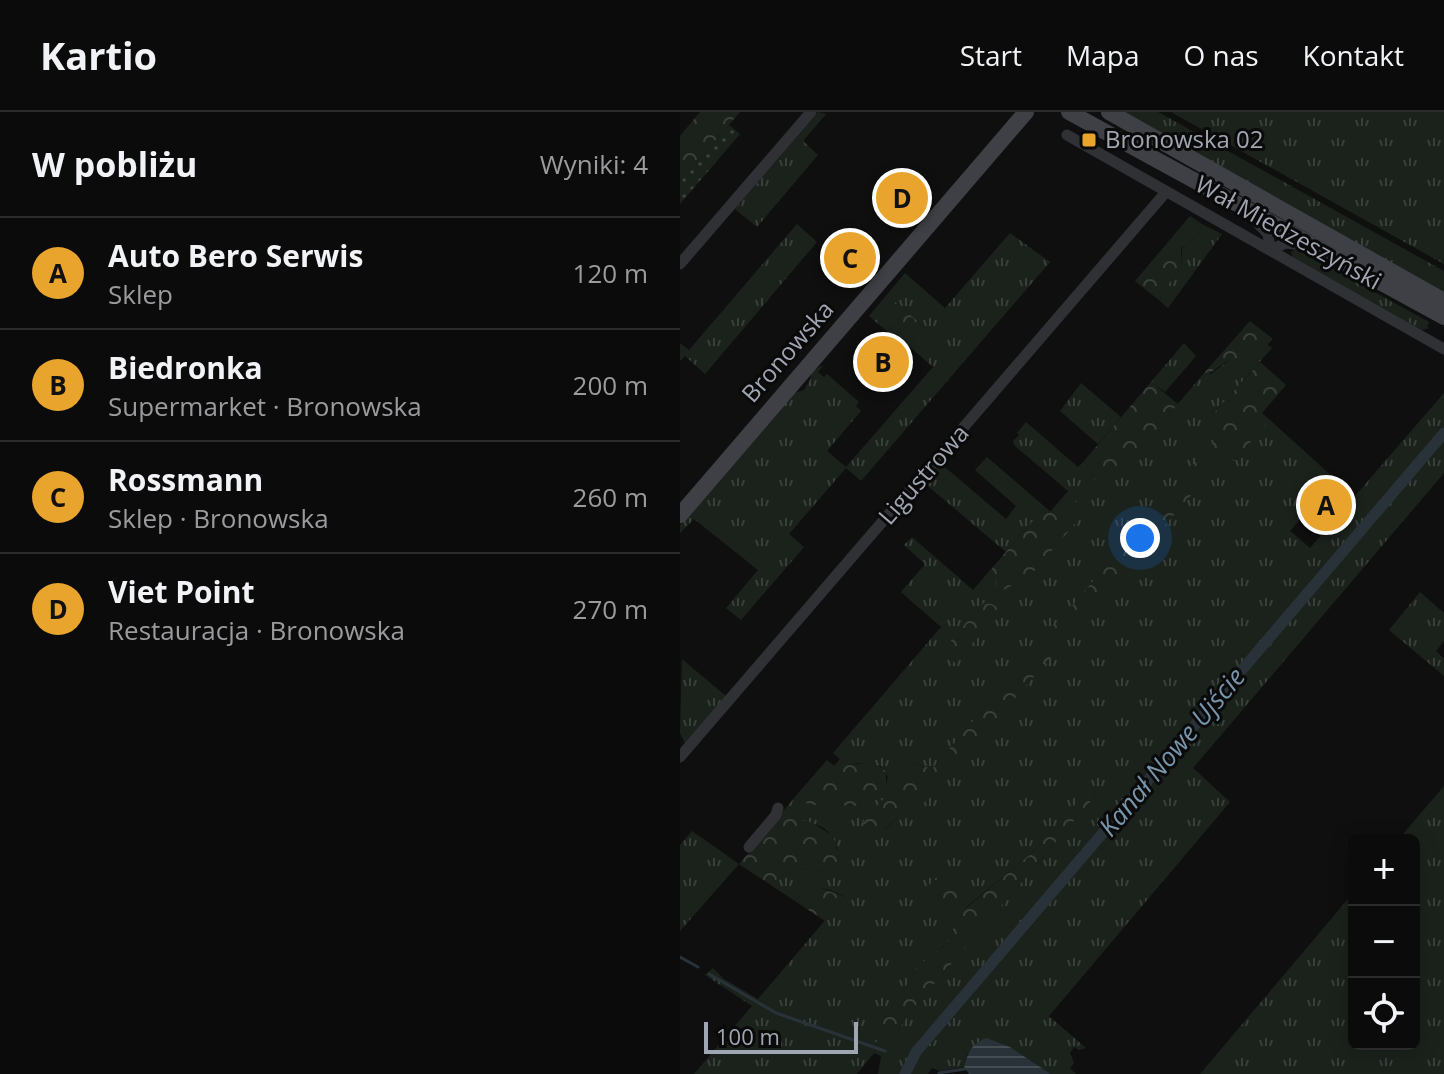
<!DOCTYPE html>
<html lang="pl">
<meta charset="utf-8">
<style>
:root{--surface:#0b0b0c;--page:#19191a;--text:#f1f3f6;--muted:#9a9b9d;--line:#2b2b2d;--accent:#e9a42e}
body{margin:0;font-family:"Open Sans",sans-serif;background:var(--page);color:var(--text)}
.controls{position:absolute;right:24px;bottom:24px;display:grid;overflow:hidden;border-radius:12px;box-shadow:0 4px 20px #0003}
.controls button{width:72px;height:72px;display:grid;place-items:center;padding:0;border:0;border-bottom:2px solid var(--line);background:var(--surface);color:var(--text);font:40px sans-serif}
.scale{position:absolute;left:24px;bottom:20px;width:154px;box-sizing:border-box;padding-left:8px;border:4px solid #a0a6b1;border-top:0;font-size:22px;line-height:28px;white-space:nowrap;color:#a0a6b1;-webkit-text-stroke:6px #0a0a0b;paint-order:stroke}
.you{position:absolute;left:460px;top:426px;width:28px;height:28px;margin:-20px;border:6px solid #fff;border-radius:50%;background:#1a73e8;box-shadow:0 0 0 12px #1a73e833}
.badge{display:grid;place-items:center;width:52px;height:52px;border-radius:50%;background:var(--accent);color:#111;font-size:26px;font-weight:700}
.pin{position:absolute;translate:-50% -50%;border:4px solid #fff;box-shadow:0 2px 8px #0006}
.list{margin:0;padding:0;list-style:none}
h2{display:flex;justify-content:space-between;align-items:center;height:104px;margin:0;padding:0 32px;font-size:34px}
h2 small{font-size:26px;font-weight:400;color:var(--muted)}
.list li{display:grid;grid-template-columns:52px 1fr auto;gap:24px;align-items:center;box-sizing:border-box;height:112px;padding:0 32px;border-top:2px solid var(--line)}
.list b{display:block;font-size:30px;white-space:nowrap}
.list p{margin:0;font-size:26px;white-space:nowrap;color:var(--muted)}
.list em{font-size:26px;font-style:normal;color:var(--muted)}
.icon{flex:none;width:44px;height:44px;fill:none;stroke:currentColor;stroke-width:2;stroke-linecap:round;stroke-linejoin:round}
.map{position:relative;flex:none;width:764px;height:962px;overflow:hidden}
header{display:flex;align-items:center;gap:48px;box-sizing:border-box;height:112px;padding:0 40px;background:var(--surface);border-bottom:2px solid var(--line)}
header strong{font-size:38px}
nav{display:flex;gap:44px;margin-inline-start:auto;font-size:28px}
main{display:flex}
aside{flex:1;background:var(--surface)}
.map>svg:first-child{display:block}
.grass{fill:url(#grass-tufts)}
.forest{fill:url(#forest-crowns)}
.garden{fill:url(#garden-dots)}
.water{fill:url(#water-rules)}
.lines{fill:none;stroke-linecap:round;stroke-linejoin:round}
.stream{stroke:#293238;stroke-width:3}
.canal{stroke:#293238;stroke-width:11}
.street{stroke:#303135;stroke-width:11}
.secondary{stroke:#3e4045;stroke-width:16}
.poi-dot{fill:#e9a42e;stroke:#0a0a0b;stroke-width:3}
.labels{text-anchor:middle;stroke-width:6;stroke-linejoin:round;paint-order:stroke}
.poi-label{font-size:24px;fill:#a0a6b1;stroke:#0a0a0b;text-anchor:start}
.street-label{font-size:24px;fill:#a0a6b1;stroke:#0a0a0b}
.water-label{font-size:26px;font-style:italic;fill:#7895ab;stroke:#0a0a0b}
</style>
<header>
<strong>Kartio</strong>
<nav><a>Start</a><a>Mapa</a><a>O nas</a><a>Kontakt</a></nav>
</header>
<main>
<aside>
<h2>W pobliżu<small>Wyniki: 4</small></h2>
<ul class="list">
<li><span class="badge">A</span><div><b>Auto Bero Serwis</b><p>Sklep</p></div><em>120 m</em></li>
<li><span class="badge">B</span><div><b>Biedronka</b><p>Supermarket · Bronowska</p></div><em>200 m</em></li>
<li><span class="badge">C</span><div><b>Rossmann</b><p>Sklep · Bronowska</p></div><em>260 m</em></li>
<li><span class="badge">D</span><div><b>Viet Point</b><p>Restauracja · Bronowska</p></div><em>270 m</em></li>
</ul>
</aside>
<div class="map">
<svg width="764" height="962" viewBox="0 0 764 962">
<defs>
<pattern id="grass-tufts" width="24" height="20" patternUnits="userSpaceOnUse" patternTransform="scale(2)"><rect width="24" height="20" fill="#1b221c"/><path d="M3 7l-1-3M5 7V3M7 7l1-3M15 17l-1-3M17 17v-4M19 17l1-3" fill="none" stroke="#393f3b"/></pattern>
<pattern id="forest-crowns" width="20" height="18" patternUnits="userSpaceOnUse" patternTransform="scale(2)"><rect width="20" height="18" fill="#1b221c"/><path d="M2 6a3 3 0 1 1 6 0M12 15a3 3 0 1 1 6 0" fill="none" stroke="#393f3b"/></pattern>
<pattern id="garden-dots" width="8" height="8" patternUnits="userSpaceOnUse" patternTransform="scale(2)"><rect width="8" height="8" fill="#1b221c"/><path d="M2 2h.1M6 6h.1" fill="none" stroke="#393f3b" stroke-width="1.8" stroke-linecap="round"/></pattern>
<pattern id="water-rules" width="6" height="5" patternUnits="userSpaceOnUse" patternTransform="scale(2)"><rect width="6" height="5" fill="#293238"/><path d="M0 2.5h6" fill="none" stroke="#454d52"/></pattern>
</defs>
<rect width="100%" height="100%" fill="#0f0f10"/>
<g class="grass">
<path d="M138,0L146,2L123,29L138,43L77,115L55,97Z"/>
<path d="M443,0H478L764,159V182Z"/>
<path d="M491,0H764V152Z"/>
<path d="M117,112L137,130L25,262L5,244L0,249V231L9,238Z"/>
<path d="M522,112L542,122L488,196L480,189L484,178L501,155L502,136L518,124Z"/>
<path d="M330,121L370,150L181,369L166,356L109,422L124,435L61,508L46,496L78,458L14,407L0,421V413L112,282L124,278L131,266L130,261L141,254H143L138,260L144,265L147,262L179,290L176,294L181,299L147,339L166,355L253,255L230,235L246,216L216,191L197,211L189,204L225,161L265,196Z"/>
<path d="M616,137L749,210L747,215L750,216L742,218L613,145L611,140Z"/>
<path d="M579,226L592,236L533,302L537,326L252,657L234,651L184,710L205,717L218,705L546,342L555,348L590,308L655,367L610,419L630,436L764,281V361L513,656L550,690L369,904L406,936L399,938L394,935L390,941L394,951L390,956L396,962H371L330,935L307,926L287,943L284,955L260,959L252,956L248,962H198L201,944L231,899L416,683L412,674L352,741L285,796L241,781L276,810L267,831L238,854L228,871L202,908L194,941L177,962H14L72,894L25,863L33,856L44,867L78,887L165,785C143,774 133,771 115,789L89,772L114,757L146,759L159,745C153,705 127,713 99,704L114,686L131,693L179,694L206,672L208,665L200,654L178,651L167,653L153,641L261,515L221,480L245,452L224,433L232,425L293,478L312,456L324,478L337,470L388,392L377,406L370,400L388,379L334,333L333,329L339,323L337,321L346,310L398,355L404,349L413,365L427,375L525,260L531,262L548,249L557,251Z"/>
<path d="M504,231L516,244L485,280L471,270Z"/>
<path d="M401,271L441,305L418,332L380,299Z"/>
<path d="M307,345L365,395L326,440L243,370L260,351L326,407L336,394L295,358Z"/>
<path d="M740,480L764,501V529L756,539L764,547V564L709,518Z"/>
<path d="M2,547L47,585L0,638L5,631L0,621Z"/>
<path d="M764,674V962H520L674,780V932H734V728H718Z"/>
<path d="M12,719L59,752L0,819V733Z"/>
</g>
<g class="forest">
<path d="M20,0H60L0,70V24Z"/>
<path d="M510,104L522,112L518,124L501,136V155L484,178L480,189L455,169Z"/>
<path d="M215,190L247,217L229,237L197,211Z"/>
<path d="M570,209L593,227L587,233L579,227L557,252L547,249L527,263L525,260Z"/>
<path d="M580,250L606,273L582,301L590,308L554,349L546,343L230,707L218,705L203,718L189,717L183,710L234,651L252,657L536,326L533,302Z"/>
<path d="M471,270L498,292L427,375L415,368L404,349Z"/>
<path d="M396,389L402,392L405,400L343,472L337,470L324,478L318,477L312,456L365,395L377,405L388,392Z"/>
<path d="M303,491L312,492L321,498L275,551L262,539Z"/>
<path d="M160,647L167,653C182,652 195,648 206,660V672L191,689L179,694L131,693L114,686L147,648L154,654Z"/>
<path d="M412,673L416,683L231,899L201,944L194,941L202,908L228,871L238,854L267,831L276,810L241,781L259,763L277,776L286,796L352,741Z"/>
<path d="M99,704L131,710L153,724L159,744L155,754L146,759L114,757L89,772L59,752Z"/>
<path d="M133,776H141L165,785L145,809L115,789L126,779Z"/>
</g>
<path class="garden" d="M49,13L60,22L0,92V70Z"/>
<path class="water" d="M307,926L330,935L371,962H289L284,955C288,940 292,931 307,926Z"/>
<g class="lines">
<g class="stream">
<path d="M0,845L18,855"/>
<path d="M29,862L96,901L205,939"/>
<path d="M259,961L285,957"/>
</g>
<path class="canal" d="M225,962L236,940L764,321"/>
<g class="street">
<path d="M387,23L764,237"/>
<path d="M573,106L588,122L590,138"/>
<path d="M590,138L606,131L623,133"/>
<path d="M0,152L131,0"/>
<path d="M0,645L486,80"/>
<path d="M69,735L96,703L98,696"/>
</g>
<g class="secondary">
<path d="M389,0L764,205"/>
<path d="M429,0L764,189"/>
<path d="M0,403L346,0"/>
</g>
</g>
<rect class="poi-dot" x="401" y="20" width="16" height="16" rx="4"/>
<g class="labels">
<g class="poi-label">
<text x="425" y="36">Bronowska 02</text>
</g>
<g class="street-label">
<text transform="translate(608 121) rotate(29)" y="8">Wał Miedzeszyński</text>
<text transform="translate(108 240) rotate(-49)" y="8">Bronowska</text>
<text transform="translate(244 363) rotate(-49)" y="8">Ligustrowa</text>
</g>
<g class="water-label">
<text transform="translate(492 640) rotate(-50)" y="9">Kanał Nowe Ujście</text>
</g>
</g>
</svg>
<div class="controls">
<button>+</button>
<button>−</button>
<button><svg class="icon" aria-label="locate" viewBox="0 0 24 24"><circle cx="12" cy="12" r="6"/><path d="M12 2v4M12 18v4M2 12h4M18 12h4"/></svg></button>
</div>
<div class="scale">100 m</div>
<div class="you"></div>
<div class="pin badge" style="left:646px;top:393px">A</div>
<div class="pin badge" style="left:203px;top:250px">B</div>
<div class="pin badge" style="left:170px;top:146px">C</div>
<div class="pin badge" style="left:222px;top:86px">D</div>
</div>
</main>
